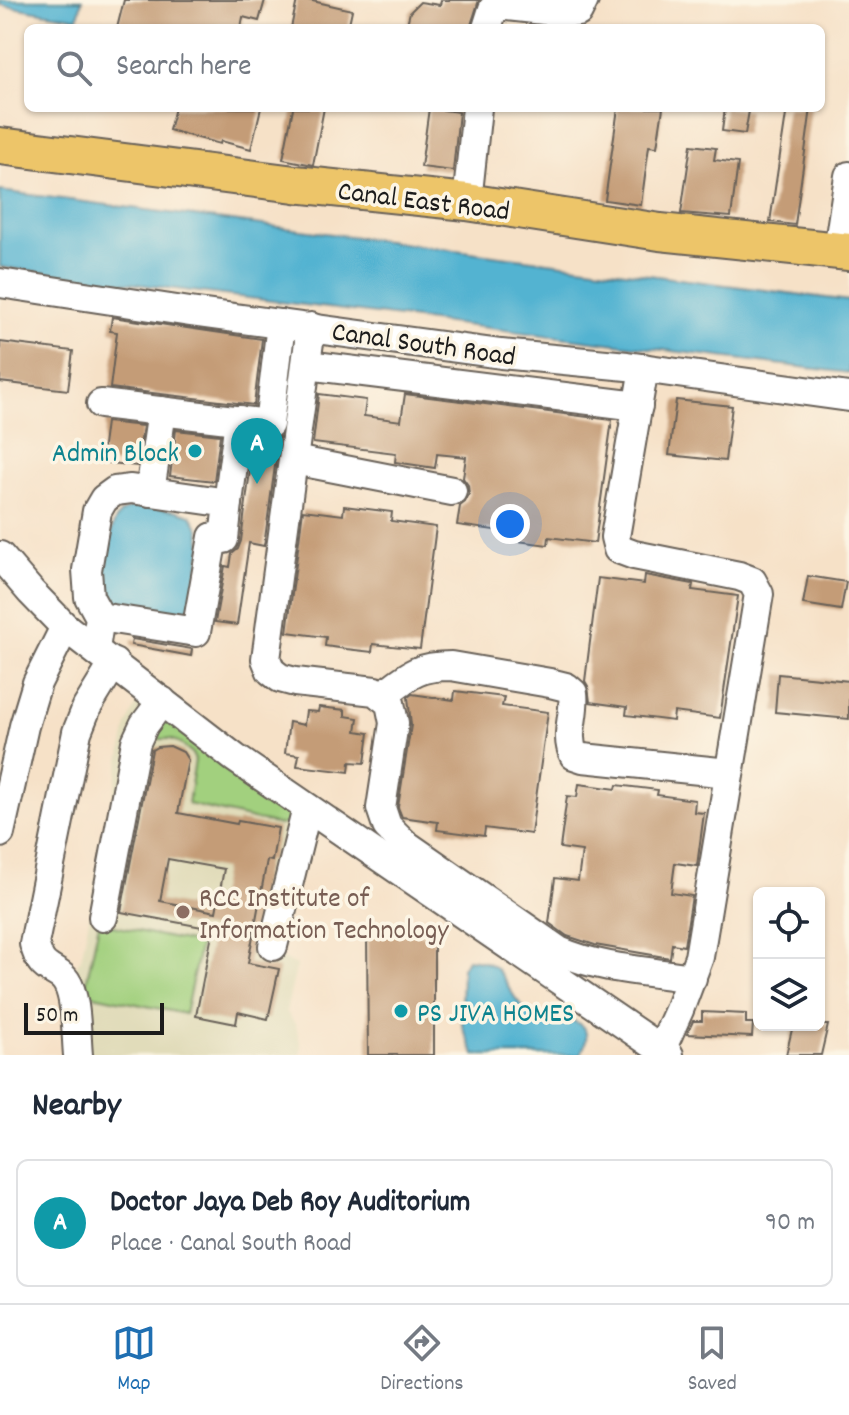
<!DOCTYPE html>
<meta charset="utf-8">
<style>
:root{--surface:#fff;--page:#f2f2f3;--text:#1f2937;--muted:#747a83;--line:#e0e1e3;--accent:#1f6fb2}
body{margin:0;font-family:Dekko,sans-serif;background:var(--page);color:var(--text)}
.controls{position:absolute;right:24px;bottom:24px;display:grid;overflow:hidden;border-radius:12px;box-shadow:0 2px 6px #0004}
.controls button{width:72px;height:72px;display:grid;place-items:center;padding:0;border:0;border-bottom:2px solid var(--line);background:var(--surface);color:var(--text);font:40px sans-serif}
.scale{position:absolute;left:24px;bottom:20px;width:140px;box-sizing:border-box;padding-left:8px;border:4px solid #1c1c1c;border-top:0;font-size:22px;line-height:28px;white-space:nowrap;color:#1c1c1c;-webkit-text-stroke:6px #fcf5e5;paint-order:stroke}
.you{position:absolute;left:510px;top:524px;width:28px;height:28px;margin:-20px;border:6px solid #fff;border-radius:50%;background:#1a73e8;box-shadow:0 0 0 12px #1a73e833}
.badge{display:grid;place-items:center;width:52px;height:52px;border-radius:50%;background:var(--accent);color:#fff;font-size:26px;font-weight:700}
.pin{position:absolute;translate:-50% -66px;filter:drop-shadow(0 2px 4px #0008)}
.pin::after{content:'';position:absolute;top:42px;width:28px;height:24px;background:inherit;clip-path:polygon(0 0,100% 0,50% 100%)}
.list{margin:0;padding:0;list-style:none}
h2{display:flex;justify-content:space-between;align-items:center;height:104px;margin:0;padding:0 32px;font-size:34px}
h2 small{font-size:26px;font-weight:400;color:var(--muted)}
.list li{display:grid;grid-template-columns:52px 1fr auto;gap:24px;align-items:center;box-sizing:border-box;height:128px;margin:0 16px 16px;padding:0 16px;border:2px solid var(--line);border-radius:12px}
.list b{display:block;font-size:30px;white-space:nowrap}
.list p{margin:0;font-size:26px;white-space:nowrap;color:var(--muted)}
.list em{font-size:26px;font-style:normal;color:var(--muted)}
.icon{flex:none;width:44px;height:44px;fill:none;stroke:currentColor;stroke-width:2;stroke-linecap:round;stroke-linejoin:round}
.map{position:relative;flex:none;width:849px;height:1055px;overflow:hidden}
.search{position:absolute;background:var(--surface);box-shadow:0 2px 6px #0004;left:24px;right:24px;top:24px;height:88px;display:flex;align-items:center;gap:20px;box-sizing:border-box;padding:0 28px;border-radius:12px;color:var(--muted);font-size:30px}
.sheet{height:248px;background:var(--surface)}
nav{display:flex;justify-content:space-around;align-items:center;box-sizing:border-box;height:112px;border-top:2px solid var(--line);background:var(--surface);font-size:22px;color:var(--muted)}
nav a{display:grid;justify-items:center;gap:4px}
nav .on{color:var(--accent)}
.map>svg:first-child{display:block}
.built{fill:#e1dcba}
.green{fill:#a2d07e;stroke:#5f764d;stroke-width:2}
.water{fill:#52b3d1;stroke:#376876;stroke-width:2}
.building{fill:#c49c77;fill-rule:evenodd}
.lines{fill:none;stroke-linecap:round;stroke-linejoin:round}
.minor-casing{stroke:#686158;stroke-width:32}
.major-casing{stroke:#686158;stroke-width:40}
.minor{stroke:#fff;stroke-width:28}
.major{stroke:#edc569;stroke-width:36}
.culture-dot{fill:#0f9aa8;stroke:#fcf5e5;stroke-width:3}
.education-dot{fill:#8d6e63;stroke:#fcf5e5;stroke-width:3}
.labels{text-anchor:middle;stroke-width:7;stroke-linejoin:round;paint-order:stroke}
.street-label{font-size:28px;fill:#1c1c1c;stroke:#fcf5e5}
.culture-label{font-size:28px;fill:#0d838f;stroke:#fcf5e5;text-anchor:end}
.education-label{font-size:28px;fill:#785e54;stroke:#fcf5e5;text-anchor:start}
</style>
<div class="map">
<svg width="849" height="1055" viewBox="0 0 849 1055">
<rect width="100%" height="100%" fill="#fcf5e5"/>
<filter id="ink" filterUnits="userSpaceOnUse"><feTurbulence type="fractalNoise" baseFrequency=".0125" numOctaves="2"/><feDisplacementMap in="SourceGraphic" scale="16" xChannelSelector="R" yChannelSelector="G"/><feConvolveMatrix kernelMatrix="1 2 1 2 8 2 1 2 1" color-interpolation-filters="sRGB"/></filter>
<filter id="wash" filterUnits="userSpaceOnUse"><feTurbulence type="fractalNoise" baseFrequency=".006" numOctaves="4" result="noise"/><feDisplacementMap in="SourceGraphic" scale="32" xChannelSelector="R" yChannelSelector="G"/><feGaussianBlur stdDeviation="1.8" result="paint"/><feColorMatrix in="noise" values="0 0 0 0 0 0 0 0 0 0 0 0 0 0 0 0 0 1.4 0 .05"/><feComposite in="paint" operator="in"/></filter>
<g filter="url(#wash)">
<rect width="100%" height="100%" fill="#f6e1c7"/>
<path class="built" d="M140,697L293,805L264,952L297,965L286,1011L296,1025L301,1046L300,1055H87L72,972L81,959L127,725Z"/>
<g class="green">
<path d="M160,715L293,810L292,822L279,825L188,804L195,760L191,752L178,742L171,739H153L151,736Z"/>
<path d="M99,923L200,944L185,1014L84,993Z"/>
</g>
<g class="water">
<path d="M0,0H82L78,18L0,5Z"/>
<path d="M0,191L849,301V373L0,267Z"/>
<path d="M142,505L178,511L191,515L199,529L202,545L194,598L184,614L174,622L105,603C102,585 107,529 119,515C125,508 134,507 142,505Z"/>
<path d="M467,959C502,962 499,974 516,999C519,1002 520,1005 524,1008C545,1022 606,1010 580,1055H475L463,1028L461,1017L462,968Z"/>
</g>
<g id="blocks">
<g class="building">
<path d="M124,0H265L259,21L243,17L241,28H117Z"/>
<path d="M297,0H308L352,10L348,28H291Z"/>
<path d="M441,0H479L470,28H406L410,12L420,2L440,5Z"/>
<path d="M175,108H261L251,149L221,141L220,144L169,130Z"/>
<path d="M293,108H324L313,165L283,159Z"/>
<path d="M429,108L459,112L453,171L421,167Z"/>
<path d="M618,108H663L657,147L649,146L641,205L605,200Z"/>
<path d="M725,108L749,111L745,134L722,131Z"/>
<path d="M787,108H811L795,225L770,222Z"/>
<path d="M691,145L716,148L714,160L738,163L731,217L681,213Z"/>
<path d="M112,317L262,339L254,405L110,388L117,332L110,331Z"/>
<path d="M0,342L73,351L68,390L0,382Z"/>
<path d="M319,394L366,400L364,416L401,421L405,394L612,420L595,543L549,537L548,545L501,539L502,531L457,525L460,506L465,502L469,494L468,485L463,478L466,457L437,454L435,468L395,462L396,453L313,443Z"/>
<path d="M676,400L732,406L725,461L669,455Z"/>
<path d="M106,422L143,426L137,466L101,462Z"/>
<path d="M176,430L220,435L214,481L170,476Z"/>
<path d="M279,437L264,546L249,543L237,625L215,622L225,566L230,567L232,554L238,549L241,541L254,439L268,441Z"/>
<path d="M344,506L392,512L391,521L436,527L420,649L373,644L372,652L346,649L325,646L326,637L287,632L303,510L343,515Z"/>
<path d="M645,575L693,584L692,590L738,596L720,718L674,712L673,721L626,715L627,707L590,702L588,686L585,681L598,578L644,584Z"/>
<path d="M808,576L846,582L841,610L803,604Z"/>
<path d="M132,639L192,649L191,656L131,645Z"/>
<path d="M778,674L849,681V719L775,712Z"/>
<path d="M455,691L504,697L502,706L548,712L531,834L485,828L484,836L437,830L438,822L402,817L398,807L411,725L408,697L412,694L454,700Z"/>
<path d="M319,707L345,710V716L358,718L356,731L369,733L365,763L350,762L349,772L297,766L299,755L285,753L289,722L304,725L306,711L318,712Z"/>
<path d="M170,746L183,752L188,760L178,813L237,824L238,821L278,828L272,861L267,860L248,963L279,969L268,1019L238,1012L236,1024L196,1016L213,929L121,912L152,750L157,747ZM168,859L224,869L216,912L160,901Z"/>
<path d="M579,784L616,789L617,785L658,790L657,795L695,800L694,812L704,813L697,866L675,863L671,893L692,896L684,946L672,944L670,958L595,945L567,936L549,923L555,878L578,881L582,851L560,848L567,796L577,797Z"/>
<path d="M367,934L434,935V1055H368Z"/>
<path d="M702,1012L746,1014V1023H753L752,1037L687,1034L693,1021H702Z"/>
<path d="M793,1025H828L821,1055H786Z"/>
</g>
</g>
</g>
<g filter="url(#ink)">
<use href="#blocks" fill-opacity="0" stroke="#686158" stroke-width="2"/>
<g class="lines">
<defs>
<g id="minor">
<path d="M487,28L493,9L498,5L571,13L578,12L584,0"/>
<path d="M467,202L477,108"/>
<path d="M838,250L849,176"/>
<path d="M0,283L190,312L501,354L627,366L849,397"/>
<path d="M311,327L266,659L271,671L280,678L295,682L375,691L390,703L394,723L381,808L387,826L405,844L559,951C600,969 647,971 692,978"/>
<path d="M307,365L638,406"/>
<path d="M644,368L615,537L618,549L634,555L739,576L752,581L759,594L699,957L679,1010L661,1050"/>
<path d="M101,404L269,424L281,324"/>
<path d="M294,460L452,491"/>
<path d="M150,492L162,411"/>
<path d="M228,503L239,420"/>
<path d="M0,556L31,592L65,627L235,758L669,1055"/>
<path d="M95,649L100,617L89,597L87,570L97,511L104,499L115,491L131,489L228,503L224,539L213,537L196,632L100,617"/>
<path d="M382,696C408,676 416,666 451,666L550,683L566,687L573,693C576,714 564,735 574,755L583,758L729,773"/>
<path d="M0,833L24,726L37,683L65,627"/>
<path d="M103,917L136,742L144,725L162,701"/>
<path d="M273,946L307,808"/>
<path d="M78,1055C76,1035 77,997 66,981C61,973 53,972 46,966C39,961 37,952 34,944L77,732L87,707L114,663"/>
</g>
<path id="major" d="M0,146L295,184L467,202L660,232L849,252"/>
</defs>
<use href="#minor" class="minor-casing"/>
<use href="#major" class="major-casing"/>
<use href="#minor" class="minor"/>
<use href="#major" class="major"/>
</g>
</g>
<g class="culture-dot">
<circle cx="195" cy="451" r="8"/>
<circle cx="401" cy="1011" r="8"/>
</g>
<circle class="education-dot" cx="183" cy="912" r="8"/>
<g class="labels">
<g class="street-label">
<text transform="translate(424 199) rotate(7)" y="10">Canal East Road</text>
<text transform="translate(424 342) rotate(8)" y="10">Canal South Road</text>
</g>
<g class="culture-label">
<text x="179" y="461">Admin Block</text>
<text x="417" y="1021" text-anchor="start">PS JIVA HOMES</text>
</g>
<g class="education-label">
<text x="199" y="906">RCC Institute of<tspan x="199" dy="32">Information Technology</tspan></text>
</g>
</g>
</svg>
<div class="controls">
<button><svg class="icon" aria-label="locate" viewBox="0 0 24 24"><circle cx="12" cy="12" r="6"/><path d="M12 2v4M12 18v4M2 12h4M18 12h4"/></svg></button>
<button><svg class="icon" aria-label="layers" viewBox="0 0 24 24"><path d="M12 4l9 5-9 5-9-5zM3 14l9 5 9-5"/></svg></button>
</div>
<div class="scale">50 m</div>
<div class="you"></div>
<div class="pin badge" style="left:257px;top:484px;background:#0f9aa8">A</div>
<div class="search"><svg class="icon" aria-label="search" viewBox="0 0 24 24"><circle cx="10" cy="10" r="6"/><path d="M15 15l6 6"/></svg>Search here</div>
</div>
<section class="sheet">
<h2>Nearby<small></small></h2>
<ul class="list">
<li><span class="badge" style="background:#0f9aa8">A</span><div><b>Doctor Jaya Deb Roy Auditorium</b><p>Place · Canal South Road</p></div><em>90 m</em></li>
</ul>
</section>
<nav>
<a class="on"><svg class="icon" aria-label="map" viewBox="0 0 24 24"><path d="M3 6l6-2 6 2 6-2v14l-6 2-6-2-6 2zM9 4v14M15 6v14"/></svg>Map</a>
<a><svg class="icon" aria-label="directions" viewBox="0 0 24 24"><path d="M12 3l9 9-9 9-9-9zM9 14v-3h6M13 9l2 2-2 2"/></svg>Directions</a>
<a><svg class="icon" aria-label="saved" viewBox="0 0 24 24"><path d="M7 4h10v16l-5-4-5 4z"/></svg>Saved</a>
</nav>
